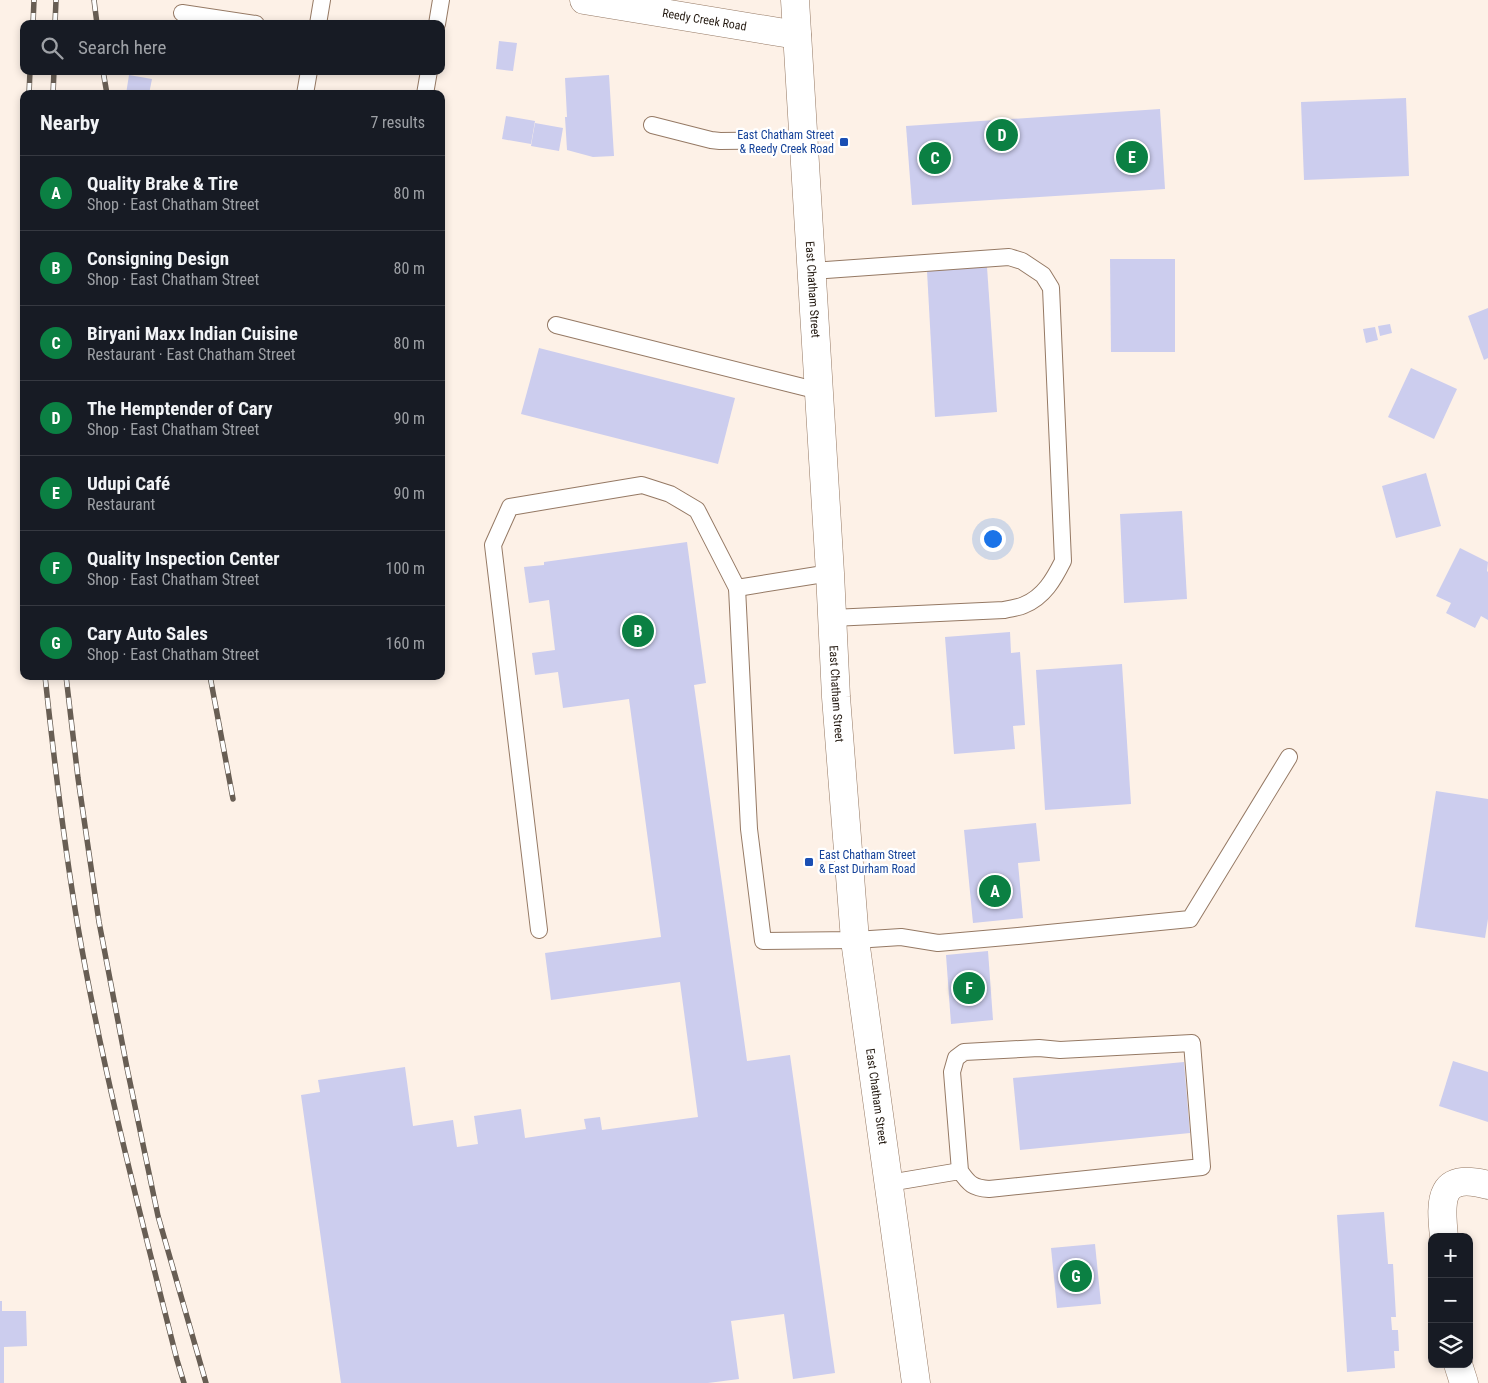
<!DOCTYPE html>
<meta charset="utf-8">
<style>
:root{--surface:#171b24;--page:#20242c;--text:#f1f3f6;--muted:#9ea1a6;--line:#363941;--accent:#0b8043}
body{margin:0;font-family:"Roboto Condensed",sans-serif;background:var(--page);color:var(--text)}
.controls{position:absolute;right:15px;bottom:15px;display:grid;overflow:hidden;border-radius:10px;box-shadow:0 2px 8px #0003}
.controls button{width:45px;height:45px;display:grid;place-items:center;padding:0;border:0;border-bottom:1px solid var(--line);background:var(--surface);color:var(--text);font:25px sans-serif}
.you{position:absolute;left:992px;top:538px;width:18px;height:18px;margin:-12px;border:4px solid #fff;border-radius:50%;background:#1a73e8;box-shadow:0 0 0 8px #1a73e833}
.badge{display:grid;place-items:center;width:32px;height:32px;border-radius:50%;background:var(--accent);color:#fff;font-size:16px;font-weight:700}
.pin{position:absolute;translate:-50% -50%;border:2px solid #fff;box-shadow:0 1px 5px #0006}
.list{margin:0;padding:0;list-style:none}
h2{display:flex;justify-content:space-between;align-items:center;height:65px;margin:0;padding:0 20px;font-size:21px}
h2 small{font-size:16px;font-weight:400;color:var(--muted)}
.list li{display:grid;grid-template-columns:32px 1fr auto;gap:15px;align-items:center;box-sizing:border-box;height:75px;padding:0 20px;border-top:1px solid var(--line)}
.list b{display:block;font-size:19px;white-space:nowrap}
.list p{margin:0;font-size:16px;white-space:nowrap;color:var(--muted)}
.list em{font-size:16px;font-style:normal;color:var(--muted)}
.icon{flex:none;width:28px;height:28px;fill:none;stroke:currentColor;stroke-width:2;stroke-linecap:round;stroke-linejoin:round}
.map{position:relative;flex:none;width:1488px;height:1383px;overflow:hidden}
.search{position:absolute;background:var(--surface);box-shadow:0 2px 8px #0003;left:20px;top:20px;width:425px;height:55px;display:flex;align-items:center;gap:12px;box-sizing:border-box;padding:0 18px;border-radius:10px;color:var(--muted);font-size:19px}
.panel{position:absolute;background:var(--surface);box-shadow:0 2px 8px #0003;left:20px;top:90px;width:425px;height:590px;border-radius:10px}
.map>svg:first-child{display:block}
.building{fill:#cccdee}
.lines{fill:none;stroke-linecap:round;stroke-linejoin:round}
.lane-casing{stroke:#957964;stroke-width:18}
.street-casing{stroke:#957964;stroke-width:29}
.secondary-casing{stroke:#957964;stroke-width:29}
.lane{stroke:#fff;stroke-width:16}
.street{stroke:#fff;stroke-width:28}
.secondary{stroke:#fff;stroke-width:28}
.rail-casing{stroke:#685e54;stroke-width:5.5}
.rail{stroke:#fff;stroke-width:4;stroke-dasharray:11;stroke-linecap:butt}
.transit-dot{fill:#1a4fb4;stroke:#fff;stroke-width:2}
.labels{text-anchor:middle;stroke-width:4.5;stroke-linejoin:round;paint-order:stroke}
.street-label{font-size:12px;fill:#231910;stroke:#fff}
.transit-label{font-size:12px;fill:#164399;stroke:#fff;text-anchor:end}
</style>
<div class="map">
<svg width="1488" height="1383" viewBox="0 0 1488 1383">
<rect width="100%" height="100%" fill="#fdf1e7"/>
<g class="building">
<path d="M499,41L517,43L513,71L496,69Z"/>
<path d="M129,75L152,79L149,94H126Z"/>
<path d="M609,75L614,156L593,157L567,150L565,117H567L565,78Z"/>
<path d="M1406,98L1409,176L1304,180L1301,102Z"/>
<path d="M1160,109L1165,189L912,205L906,126Z"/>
<path d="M506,116L535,121L531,144L502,139Z"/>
<path d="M535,123L563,128L559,151L531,146Z"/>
<path d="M1110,259H1175V352H1111Z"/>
<path d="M987,267L997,412L935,417L927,271Z"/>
<path d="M1488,308V358L1484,360L1468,316Z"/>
<path d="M1390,324L1392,333L1380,336L1378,326Z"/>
<path d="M1375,327L1378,340L1366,343L1363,329Z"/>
<path d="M539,348L735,398L718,464L521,414Z"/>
<path d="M1411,368L1457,389L1434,439L1388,417Z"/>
<path d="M1426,473L1441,526L1396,538L1382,486Z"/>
<path d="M1182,511L1187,599L1124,603L1120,514Z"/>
<path d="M687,542L706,683L694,685L747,1061L790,1055L835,1373L793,1379L784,1314L731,1321L739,1379L708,1383H341L301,1095L320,1092L318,1080L405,1067L413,1126L453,1120L457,1147L478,1144L474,1116L521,1109L525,1138L586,1129L584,1119L600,1117L602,1130L698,1117L680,982L551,1000L545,953L661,937L629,699L563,708L558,672L535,675L532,653L555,650L549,600L529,603L524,567L544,565V562Z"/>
<path d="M1460,548L1488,562L1487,571L1488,572V620L1481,616L1475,628L1446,613L1451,603L1436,596Z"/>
<path d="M1010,632L1011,653L1020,652L1025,725L1013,726L1015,749L954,754L945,637Z"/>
<path d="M1122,664L1131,804L1045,810L1036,670Z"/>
<path d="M1436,791L1488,799V919L1485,938L1415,927Z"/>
<path d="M1036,823L1040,861L1018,863L1023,918L973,923L964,830Z"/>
<path d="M988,951L993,1020L951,1024L946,955Z"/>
<path d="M1453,1061L1488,1072V1122L1439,1106Z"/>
<path d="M1184,1062L1190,1133L1020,1150L1013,1078Z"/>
<path d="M1384,1212L1388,1264H1393L1396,1317H1391L1392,1330H1398L1399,1351H1394L1395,1368L1347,1372L1337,1215Z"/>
<path d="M1095,1244L1101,1304L1057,1308L1051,1248Z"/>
<path d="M0,1301H2V1311H26L27,1346L4,1347V1383H0Z"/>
</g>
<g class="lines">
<defs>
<g id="lane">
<path d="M182,13L256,24"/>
<path d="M318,24L322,0"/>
<path d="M437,24L441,0"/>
<path d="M305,94L309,71"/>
<path d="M425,94L429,71"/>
<path d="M652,125L711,140L720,141L804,140"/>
<path d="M812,271L1009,257L1022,261L1043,275L1051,288L1063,561C1054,579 1044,597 1024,605C1018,608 1011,608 1004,610L832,618"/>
<path d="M556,325L819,391"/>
<path d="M737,588L749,829L763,941L855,940L901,937L938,943L1018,936L1190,919L1289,757"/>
<path d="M539,930L493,545L510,507L642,485L670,494L697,510L737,588L830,573"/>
<path d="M889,1183L960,1171L952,1072L956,1058L964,1052L1039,1048L1060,1050L1192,1043L1202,1167L989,1189C973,1188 969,1184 960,1171"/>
</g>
<g id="street">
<path id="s1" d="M584,0L797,35"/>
<path d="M1444,1237C1440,1199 1439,1172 1488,1185"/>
<path d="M1458,1364L1464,1383"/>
</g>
<g id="secondary">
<path id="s2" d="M795,0L830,573L836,697L855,940L916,1383"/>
</g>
</defs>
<use href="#lane" class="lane-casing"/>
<use href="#street" class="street-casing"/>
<use href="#secondary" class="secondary-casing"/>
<use href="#lane" class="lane"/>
<use href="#street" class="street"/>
<use href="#secondary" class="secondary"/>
<defs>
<g id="rail">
<path d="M94,0L97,24"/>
<path d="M33,24L34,0"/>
<path d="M55,24L56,0"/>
<path d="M103,71L107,94"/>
<path d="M29,94L30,71"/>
<path d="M53,94L54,71"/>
<path d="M45,676C54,760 64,844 78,927C103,1073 141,1217 177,1360L184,1383"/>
<path d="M66,676L78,778L99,922L127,1068L158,1216L206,1383"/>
<path d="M210,676L233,799"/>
</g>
</defs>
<use href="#rail" class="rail-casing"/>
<use href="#rail" class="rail"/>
</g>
<g class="transit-dot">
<rect x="839" y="137" width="10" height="10" rx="2.5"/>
<rect x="804" y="857" width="10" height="10" rx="2.5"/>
</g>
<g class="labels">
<g class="street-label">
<text dy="4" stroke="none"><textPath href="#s1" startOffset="122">Reedy Creek Road</textPath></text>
<text dy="4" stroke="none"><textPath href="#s2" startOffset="290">East Chatham Street</textPath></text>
<text dy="4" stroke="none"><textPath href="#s2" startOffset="695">East Chatham Street</textPath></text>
<text dy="4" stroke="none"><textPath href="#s2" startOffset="1100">East Chatham Street</textPath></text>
</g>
<g class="transit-label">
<text x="834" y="139">East Chatham Street<tspan x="834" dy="14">&amp; Reedy Creek Road</tspan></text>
<text x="819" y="859" text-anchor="start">East Chatham Street<tspan x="819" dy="14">&amp; East Durham Road</tspan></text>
</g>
</g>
</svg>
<div class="controls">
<button>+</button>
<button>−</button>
<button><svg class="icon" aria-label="layers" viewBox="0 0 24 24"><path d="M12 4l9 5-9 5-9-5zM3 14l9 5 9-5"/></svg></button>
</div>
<div class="you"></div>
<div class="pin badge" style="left:995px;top:891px">A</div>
<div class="pin badge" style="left:638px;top:631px">B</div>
<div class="pin badge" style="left:935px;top:158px">C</div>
<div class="pin badge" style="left:1002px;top:135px">D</div>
<div class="pin badge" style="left:1132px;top:157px">E</div>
<div class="pin badge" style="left:969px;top:988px">F</div>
<div class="pin badge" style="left:1076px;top:1276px">G</div>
<div class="search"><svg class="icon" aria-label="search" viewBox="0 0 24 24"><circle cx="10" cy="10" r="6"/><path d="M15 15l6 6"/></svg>Search here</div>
<section class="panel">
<h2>Nearby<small>7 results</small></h2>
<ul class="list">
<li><span class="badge">A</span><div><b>Quality Brake &amp; Tire</b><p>Shop · East Chatham Street</p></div><em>80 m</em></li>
<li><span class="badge">B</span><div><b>Consigning Design</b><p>Shop · East Chatham Street</p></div><em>80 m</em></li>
<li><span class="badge">C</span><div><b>Biryani Maxx Indian Cuisine</b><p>Restaurant · East Chatham Street</p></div><em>80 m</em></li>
<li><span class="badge">D</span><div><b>The Hemptender of Cary</b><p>Shop · East Chatham Street</p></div><em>90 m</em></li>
<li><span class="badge">E</span><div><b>Udupi Café</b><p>Restaurant</p></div><em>90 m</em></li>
<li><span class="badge">F</span><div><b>Quality Inspection Center</b><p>Shop · East Chatham Street</p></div><em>100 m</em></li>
<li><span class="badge">G</span><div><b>Cary Auto Sales</b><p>Shop · East Chatham Street</p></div><em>160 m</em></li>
</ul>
</section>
</div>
